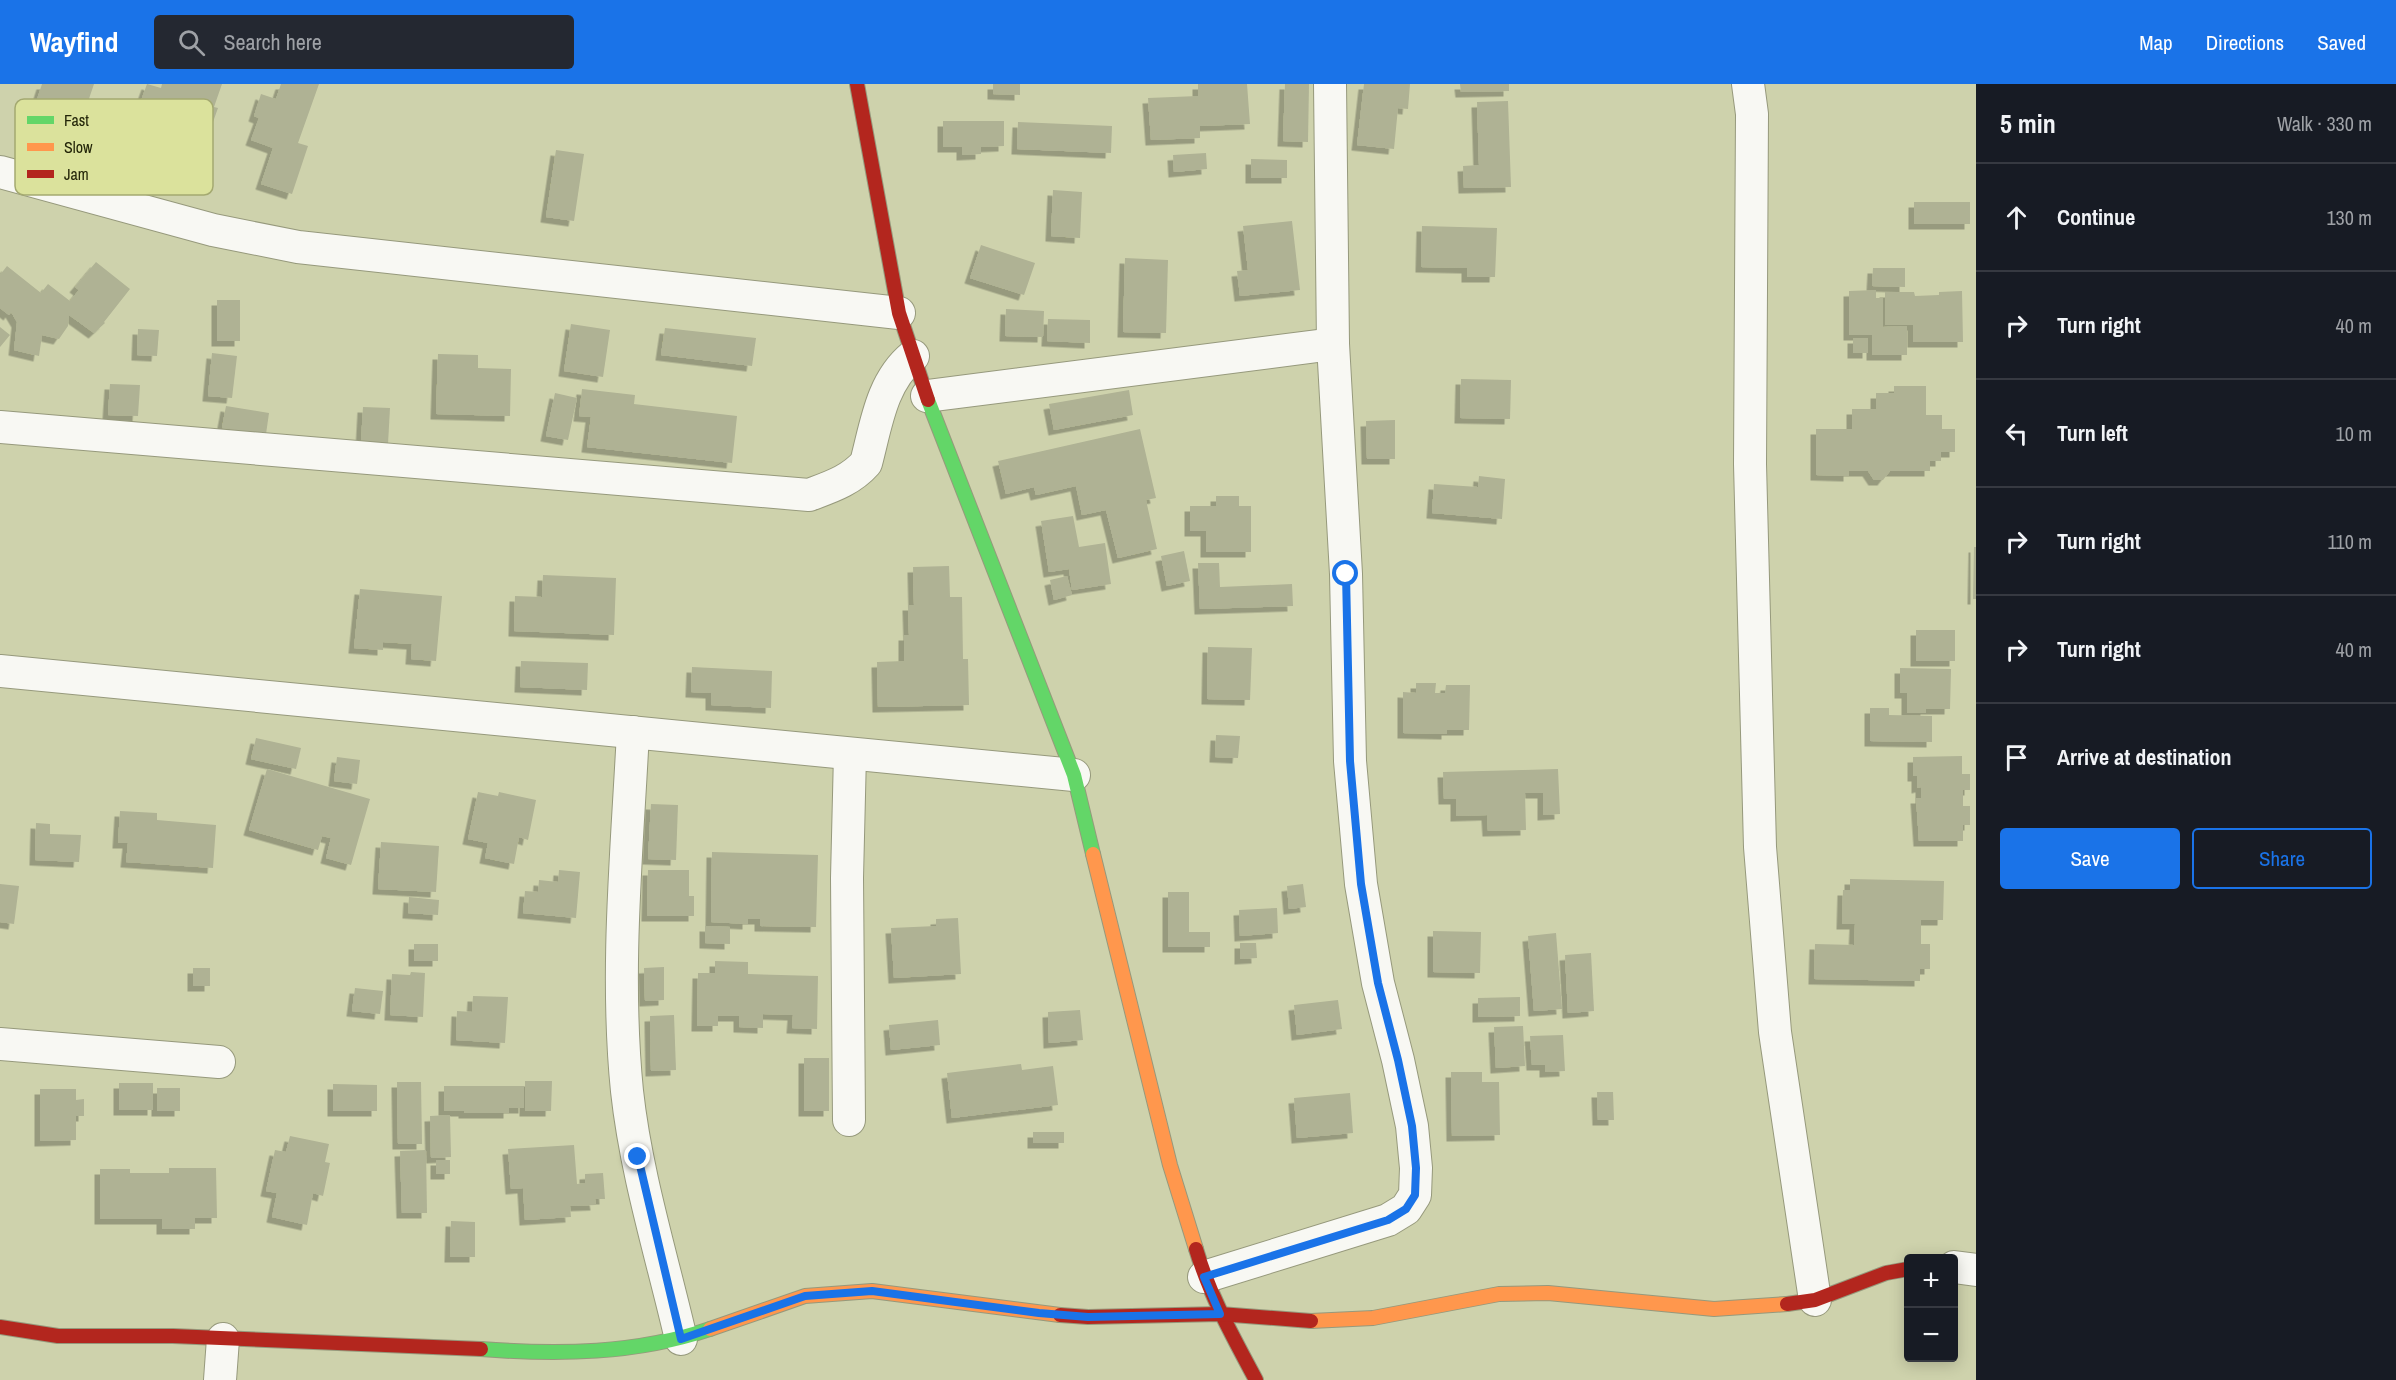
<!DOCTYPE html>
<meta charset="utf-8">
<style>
:root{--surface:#171b24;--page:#242831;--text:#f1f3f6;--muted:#9ea1a6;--line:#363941;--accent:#1a73e8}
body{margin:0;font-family:"Archivo Narrow",sans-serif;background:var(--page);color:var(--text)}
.controls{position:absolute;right:18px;bottom:18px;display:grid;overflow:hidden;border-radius:6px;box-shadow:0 3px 15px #0003}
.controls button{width:54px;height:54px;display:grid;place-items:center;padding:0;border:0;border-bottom:2px solid var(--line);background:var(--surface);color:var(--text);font:30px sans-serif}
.stop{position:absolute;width:18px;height:18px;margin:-14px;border:4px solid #1a73e8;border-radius:50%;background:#fff}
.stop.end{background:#1a73e8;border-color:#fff;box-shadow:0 2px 6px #0008}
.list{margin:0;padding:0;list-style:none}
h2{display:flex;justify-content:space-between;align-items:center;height:78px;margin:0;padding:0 24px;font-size:26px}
h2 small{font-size:20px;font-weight:400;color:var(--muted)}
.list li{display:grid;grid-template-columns:39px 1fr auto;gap:18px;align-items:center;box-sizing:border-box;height:108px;padding:0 24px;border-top:2px solid var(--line)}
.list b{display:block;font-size:22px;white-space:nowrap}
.list em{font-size:20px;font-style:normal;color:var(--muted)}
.actions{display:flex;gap:12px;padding:18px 24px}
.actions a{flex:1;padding:14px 0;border:2px solid var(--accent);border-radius:6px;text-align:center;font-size:21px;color:var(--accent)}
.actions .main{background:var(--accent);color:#fff}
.icon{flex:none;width:33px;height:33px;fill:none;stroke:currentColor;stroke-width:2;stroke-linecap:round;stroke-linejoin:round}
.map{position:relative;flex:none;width:1976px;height:1296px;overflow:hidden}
header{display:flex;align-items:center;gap:36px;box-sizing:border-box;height:84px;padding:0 30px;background:var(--accent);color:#fff}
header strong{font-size:28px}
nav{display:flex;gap:33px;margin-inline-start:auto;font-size:21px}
.search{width:420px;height:54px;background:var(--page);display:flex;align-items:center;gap:15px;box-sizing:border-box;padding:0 21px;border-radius:6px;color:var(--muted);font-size:22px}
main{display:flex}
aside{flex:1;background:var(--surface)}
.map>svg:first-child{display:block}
.building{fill:#afb294;filter:url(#shadow)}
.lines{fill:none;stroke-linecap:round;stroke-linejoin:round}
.street-casing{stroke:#96997c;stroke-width:34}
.fast-casing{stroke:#96997c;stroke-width:16}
.slow-casing{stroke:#96997c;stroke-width:16}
.jam-casing{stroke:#96997c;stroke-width:16}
.street{stroke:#f8f8f3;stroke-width:32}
.fast{stroke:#63d668;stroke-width:14}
.slow{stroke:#ff974d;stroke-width:14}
.jam{stroke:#b3261e;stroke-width:14}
.route{stroke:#1a73e8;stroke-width:8}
.key{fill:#dbe29c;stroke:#a4a970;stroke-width:1.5}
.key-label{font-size:16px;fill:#232508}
</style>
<header>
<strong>Wayfind</strong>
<div class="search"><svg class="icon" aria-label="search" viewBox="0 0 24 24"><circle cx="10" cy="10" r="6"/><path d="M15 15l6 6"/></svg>Search here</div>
<nav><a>Map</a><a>Directions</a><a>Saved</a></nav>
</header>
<main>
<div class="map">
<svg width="1976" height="1296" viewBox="0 0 1976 1296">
<defs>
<filter id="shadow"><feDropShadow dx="-5.5" dy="5.5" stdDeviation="0" flood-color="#0004"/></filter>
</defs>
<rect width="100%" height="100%" fill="#ced2ac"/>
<g class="building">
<path d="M42,0H94L79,44L33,28Z"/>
<path d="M147,0L161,4L162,0H222L214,23L218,24L213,38L186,29L180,47L194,52L186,75L171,70L167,82L123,67Z"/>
<path d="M281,0H319L298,59L308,62L292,110L261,100L273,64L251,56L259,34L254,32L261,10L276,15Z"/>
<path d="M993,0H1020V11L993,10Z"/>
<path d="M1198,0H1247L1250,40L1200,42V54L1151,56L1148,14L1198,12Z"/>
<path d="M1285,0H1309L1308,58L1283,57Z"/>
<path d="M1364,0H1410L1408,25L1398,24L1394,65L1357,61Z"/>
<path d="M1460,0H1509V7L1461,8Z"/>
<path d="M1508,17L1511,103L1464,104L1463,82L1479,81L1477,18Z"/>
<path d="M943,37H1004V62L981,63V70L962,71V63H943Z"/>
<path d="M1018,38L1112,42L1111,69L1017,65Z"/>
<path d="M556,66L584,70L574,137L546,133Z"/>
<path d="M1206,69L1207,85L1174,88L1173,71Z"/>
<path d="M1251,75L1287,76V94H1251Z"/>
<path d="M1053,106L1082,108L1080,154L1051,152Z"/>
<rect x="1914" y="118" width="56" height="22"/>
<path d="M1292,137L1300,206L1240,212L1237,187L1248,186L1243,142Z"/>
<path d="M1422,142L1497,144L1495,193H1467V184L1421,183Z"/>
<path d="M981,161L1035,179L1024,211L970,194Z"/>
<path d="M1125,174L1168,176L1166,249L1123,248Z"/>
<path d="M96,178L130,205L104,238L105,239L94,249L69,231L68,242L59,255L42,251L39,272L14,266L17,238L11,228L9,231L0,224V191L7,182L41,209L48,200L70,217L79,206L75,203Z"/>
<path d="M1873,184H1905V203L1872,202Z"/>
<path d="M1876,206V214H1883V243L1907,242V271H1872V251H1849V207Z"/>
<path d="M1962,207L1963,258H1913V241H1885V208H1914L1915,212L1939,211V208Z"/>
<rect x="217" y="216" width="23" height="41"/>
<path d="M1006,225L1044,227L1043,253L1005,252Z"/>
<path d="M1048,235L1090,236V259L1047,257Z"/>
<path d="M571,240L610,246L603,293L564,287Z"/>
<path d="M0,243L10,251L0,263Z"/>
<path d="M665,244L756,254L752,282L661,271Z"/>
<path d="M138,245L159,246L157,272L137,271Z"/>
<rect x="1853" y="254" width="15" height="15"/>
<path d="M212,269L237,272L232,314L208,312Z"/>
<path d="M438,270L478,271V284L511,285L510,332L436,330Z"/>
<path d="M1461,295L1511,296L1510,335L1460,334Z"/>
<path d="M110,300L140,301L138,332L108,331Z"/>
<path d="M1894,302H1926V331H1942V345H1955V368H1941V377H1930V387H1890L1883,396H1874L1868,387H1849V392L1816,391V345H1852V325H1876V309H1894Z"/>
<path d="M582,305L635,311L634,320L737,332L732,379L587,363L591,333L579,332Z"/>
<path d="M1129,306L1133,331L1054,346L1049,320Z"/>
<path d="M555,309L577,314L568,356L546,352Z"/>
<path d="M226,322L269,329L266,350L222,344Z"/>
<path d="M363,323L390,324L388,360L361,359Z"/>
<path d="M1395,336V375H1367L1366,337Z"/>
<path d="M1140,345L1156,414L1146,416L1157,465L1118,474L1106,426L1082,431L1076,402L1036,411L1034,403L1006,410L998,377Z"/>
<path d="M1479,392L1505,395L1502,435L1432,429L1434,400L1478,403Z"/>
<path d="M1216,412H1239V422H1251V468H1206V447H1190V422H1216Z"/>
<path d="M1073,432L1079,463L1105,459L1111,500L1072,506L1069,485L1049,488L1041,437Z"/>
<path d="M1974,463H1976V515H1973Z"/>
<path d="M1184,467L1190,497L1167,502L1161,472Z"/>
<path d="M1198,479H1219L1220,503L1292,500L1293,522L1200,525Z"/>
<path d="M949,482L950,513H962L963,575H968L969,621L878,623L877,578L904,577V551H909L908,521H914L913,483Z"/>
<path d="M543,491L616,494L614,551L514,547L515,512L542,513Z"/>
<path d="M1067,492L1072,511L1054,516L1050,496Z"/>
<path d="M360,505L442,512L436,577L411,575L412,560L383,558V566L354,564Z"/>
<rect x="1916" y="546" width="39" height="31"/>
<path d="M1208,563L1252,564L1250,616L1207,615Z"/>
<path d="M521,577L588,579L587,606L520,603Z"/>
<path d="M692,583L772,587L771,624L711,621V609L691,608Z"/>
<path d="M1900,584L1951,585L1950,625H1926V629H1907V609H1900Z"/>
<path d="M1416,599H1436L1435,609H1445L1446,601H1470L1469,646H1447V650L1403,649V608L1416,609Z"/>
<path d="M1870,624H1889V631L1932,632V658L1870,657Z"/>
<path d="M1216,651L1240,652L1238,674L1215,673Z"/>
<path d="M256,654L301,664L296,685L251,675Z"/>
<path d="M1962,672V690H1970V706H1963V722H1970V741H1963V757H1919L1916,714H1921V703L1917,704V692H1913V673Z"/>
<path d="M337,673L360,676L357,700L334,697Z"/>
<path d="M267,685L370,715L351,781L326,774L331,754L322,752L318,766L249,746Z"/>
<path d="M1558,685L1560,730L1543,731V709H1525L1526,746L1488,747L1487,731L1456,732V715H1444L1443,688Z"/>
<path d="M478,708L498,712L499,708L536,716L528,756L519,753L514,780L485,774L488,759L468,755Z"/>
<path d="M651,720L678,721L676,776L648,775Z"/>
<path d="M120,727L157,729V736L216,741L213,784L126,778L128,759H118Z"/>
<path d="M36,739L50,740V750L81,751L79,778L35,776Z"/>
<path d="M381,758L439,762L436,808L378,805Z"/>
<path d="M712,768L818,771L816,843L760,842V835H748V840L711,838Z"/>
<path d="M559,786L580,788L576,834L523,829L525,807L538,808L539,796L558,798Z"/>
<path d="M648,786H689V812H694V832H647Z"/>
<path d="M1850,795L1944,797L1943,836H1921V860H1930V885H1920V897L1814,895L1815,860L1854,861L1855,840H1842L1843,806H1850Z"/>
<path d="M0,800L19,802L14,840L0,838Z"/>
<path d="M1303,800L1306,823L1289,825L1287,802Z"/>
<path d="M1168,808H1189V848H1210V863H1168Z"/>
<path d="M409,813L439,816L438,831L408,829Z"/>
<path d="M1277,824L1278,849L1240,852L1239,826Z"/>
<path d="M958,834L961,890L894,894L891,844L936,842V835Z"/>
<path d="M705,842L730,843V860L705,859Z"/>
<path d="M1433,847L1481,848L1480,889L1433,888Z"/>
<path d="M1556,849L1562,925L1534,927L1528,852Z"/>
<path d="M1240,859H1256L1257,874L1240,875Z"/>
<rect x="414" y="860" width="24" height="17"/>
<path d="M1591,869L1594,927L1568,929L1565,871Z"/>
<path d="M715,877L748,878V890L818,892L817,945L792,944L793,931L763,930V944L739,943V932H718V942H697L698,889H715Z"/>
<path d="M664,883V916L645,917L644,884Z"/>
<rect x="193" y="884" width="17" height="18"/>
<path d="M411,888L425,889L423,933L390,931L392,890L410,891Z"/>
<path d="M355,904L383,907L380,930L352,927Z"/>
<path d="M473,912L508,913L505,959L456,956L457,927L472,928Z"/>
<path d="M1520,913V932L1478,933V914Z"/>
<path d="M1338,916L1342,945L1297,951L1294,921Z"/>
<path d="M1080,926L1083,956L1049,959L1048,928Z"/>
<path d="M674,931L676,986L651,987L650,932Z"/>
<path d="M938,936L940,961L891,966L889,941Z"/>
<path d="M1523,942L1525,982L1496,984L1494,943Z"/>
<path d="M1563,951L1565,987L1545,988V981H1532L1530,952Z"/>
<rect x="804" y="974" width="25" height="53"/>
<path d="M1021,980L1022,986L1053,982L1058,1021L952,1034L947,989Z"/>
<path d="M1451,988H1482V998H1499L1500,1051L1452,1052Z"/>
<path d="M525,997H552L551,1027H525Z"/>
<path d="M397,998H421L422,1060H398Z"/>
<rect x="119" y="999" width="34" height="27"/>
<path d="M333,1000L377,1001V1027H333Z"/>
<path d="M444,1002H524V1024H509V1029H464V1027H444Z"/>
<rect x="157" y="1004" width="23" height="23"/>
<path d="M40,1005H76V1016L84,1015V1032H76V1056L40,1057Z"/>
<path d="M1597,1008H1613L1614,1036H1598Z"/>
<path d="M1350,1009L1353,1049L1297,1054L1294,1014Z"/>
<path d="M450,1031L451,1073L431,1074L430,1032Z"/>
<rect x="1033" y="1048" width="31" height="11"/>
<path d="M290,1052L329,1060L325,1078L330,1079L323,1112L313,1109L307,1141L272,1133L277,1109L266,1107L275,1066L286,1068Z"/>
<path d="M574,1061L577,1100L585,1099V1090L603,1089L605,1115H595L596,1121L570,1122L571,1133L525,1136L523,1104L511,1105L508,1065Z"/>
<path d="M426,1066L427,1129H402L400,1067Z"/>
<rect x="436" y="1076" width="14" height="14"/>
<path d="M169,1084H216L217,1134H195V1145H162V1135H100V1085H130V1089H169Z"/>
<path d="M451,1137L475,1138V1173H450Z"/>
</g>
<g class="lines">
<defs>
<g id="street">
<path d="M1748,0L1752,30L1750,380L1760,763L1775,948L1815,1216"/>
<path d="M0,88L213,146L298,163L899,229"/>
<path d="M927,312L1333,260"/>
<path d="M0,343L809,411C830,403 850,397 866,379C876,342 881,298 913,272"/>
<path d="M0,587L1074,691"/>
<path d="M633,648C627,767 615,888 627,1007C636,1090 662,1173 681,1255"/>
<path d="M0,960L219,978"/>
<path d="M849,1036L847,794L850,670"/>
<path d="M1954,1183L1976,1186"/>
<path d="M1204,1193L1388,1136L1406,1125L1415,1111L1416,1084L1412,1042L1398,976L1378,899L1361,800L1350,677L1346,490L1333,260L1330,0"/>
<path d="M220,1296L223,1255"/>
</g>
<g id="fast">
<path d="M928,316L1074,691L1093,770"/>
<path d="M481,1265C558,1271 636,1270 710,1245"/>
</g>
<g id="slow">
<path d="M1093,770L1170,1081L1196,1165"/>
<path d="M1311,1237L1373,1234L1499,1210L1548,1209L1714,1225L1787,1220"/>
<path d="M710,1245L805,1212L872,1207L1060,1231"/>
</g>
<g id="jam">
<path d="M857,0L899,229L928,316"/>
<path d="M1196,1165C1210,1212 1233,1253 1256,1296"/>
<path d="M1787,1220L1815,1216L1886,1189L1908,1185"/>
<path d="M1060,1231L1088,1233L1220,1230L1311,1237"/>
<path d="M0,1243L58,1252H173L481,1265"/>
</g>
</defs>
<use href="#street" class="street-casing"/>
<use href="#fast" class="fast-casing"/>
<use href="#slow" class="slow-casing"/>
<use href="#jam" class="jam-casing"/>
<use href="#street" class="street"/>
<use href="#fast" class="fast"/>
<use href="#slow" class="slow"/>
<use href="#jam" class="jam"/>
</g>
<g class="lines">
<path class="route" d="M638,1073L681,1255L805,1212L872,1207L1039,1229L1088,1233L1220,1230L1204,1193L1388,1136L1406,1125L1415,1111L1416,1084L1412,1042L1398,976L1378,899L1361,800L1350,677L1346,490"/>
</g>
<rect x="15" y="15" width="198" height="96" rx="9" class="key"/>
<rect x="27" y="32" width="27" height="8" fill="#63d668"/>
<rect x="27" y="59" width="27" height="8" fill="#ff974d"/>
<rect x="27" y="86" width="27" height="8" fill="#b3261e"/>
<g class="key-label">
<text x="64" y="42">Fast</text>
<text x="64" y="69">Slow</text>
<text x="64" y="96">Jam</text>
</g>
</svg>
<div class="controls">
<button>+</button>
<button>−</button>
</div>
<div class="stop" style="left:1346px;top:490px"></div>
<div class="stop end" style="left:638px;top:1073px"></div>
</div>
<aside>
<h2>5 min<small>Walk · 330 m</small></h2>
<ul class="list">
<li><svg class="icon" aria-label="ahead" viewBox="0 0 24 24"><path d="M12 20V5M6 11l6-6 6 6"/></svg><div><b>Continue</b></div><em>130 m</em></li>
<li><svg class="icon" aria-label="right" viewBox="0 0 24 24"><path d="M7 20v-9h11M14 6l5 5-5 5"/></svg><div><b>Turn right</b></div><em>40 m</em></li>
<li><svg class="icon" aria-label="left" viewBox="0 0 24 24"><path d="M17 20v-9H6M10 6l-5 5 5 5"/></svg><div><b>Turn left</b></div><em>10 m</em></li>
<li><svg class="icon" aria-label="right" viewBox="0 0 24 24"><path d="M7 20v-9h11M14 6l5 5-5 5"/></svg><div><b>Turn right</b></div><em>110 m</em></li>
<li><svg class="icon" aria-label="right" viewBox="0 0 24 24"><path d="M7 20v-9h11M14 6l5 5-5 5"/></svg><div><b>Turn right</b></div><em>40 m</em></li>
<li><svg class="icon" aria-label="arrive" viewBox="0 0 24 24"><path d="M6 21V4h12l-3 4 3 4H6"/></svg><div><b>Arrive at destination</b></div></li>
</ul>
<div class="actions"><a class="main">Save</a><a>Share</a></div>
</aside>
</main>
